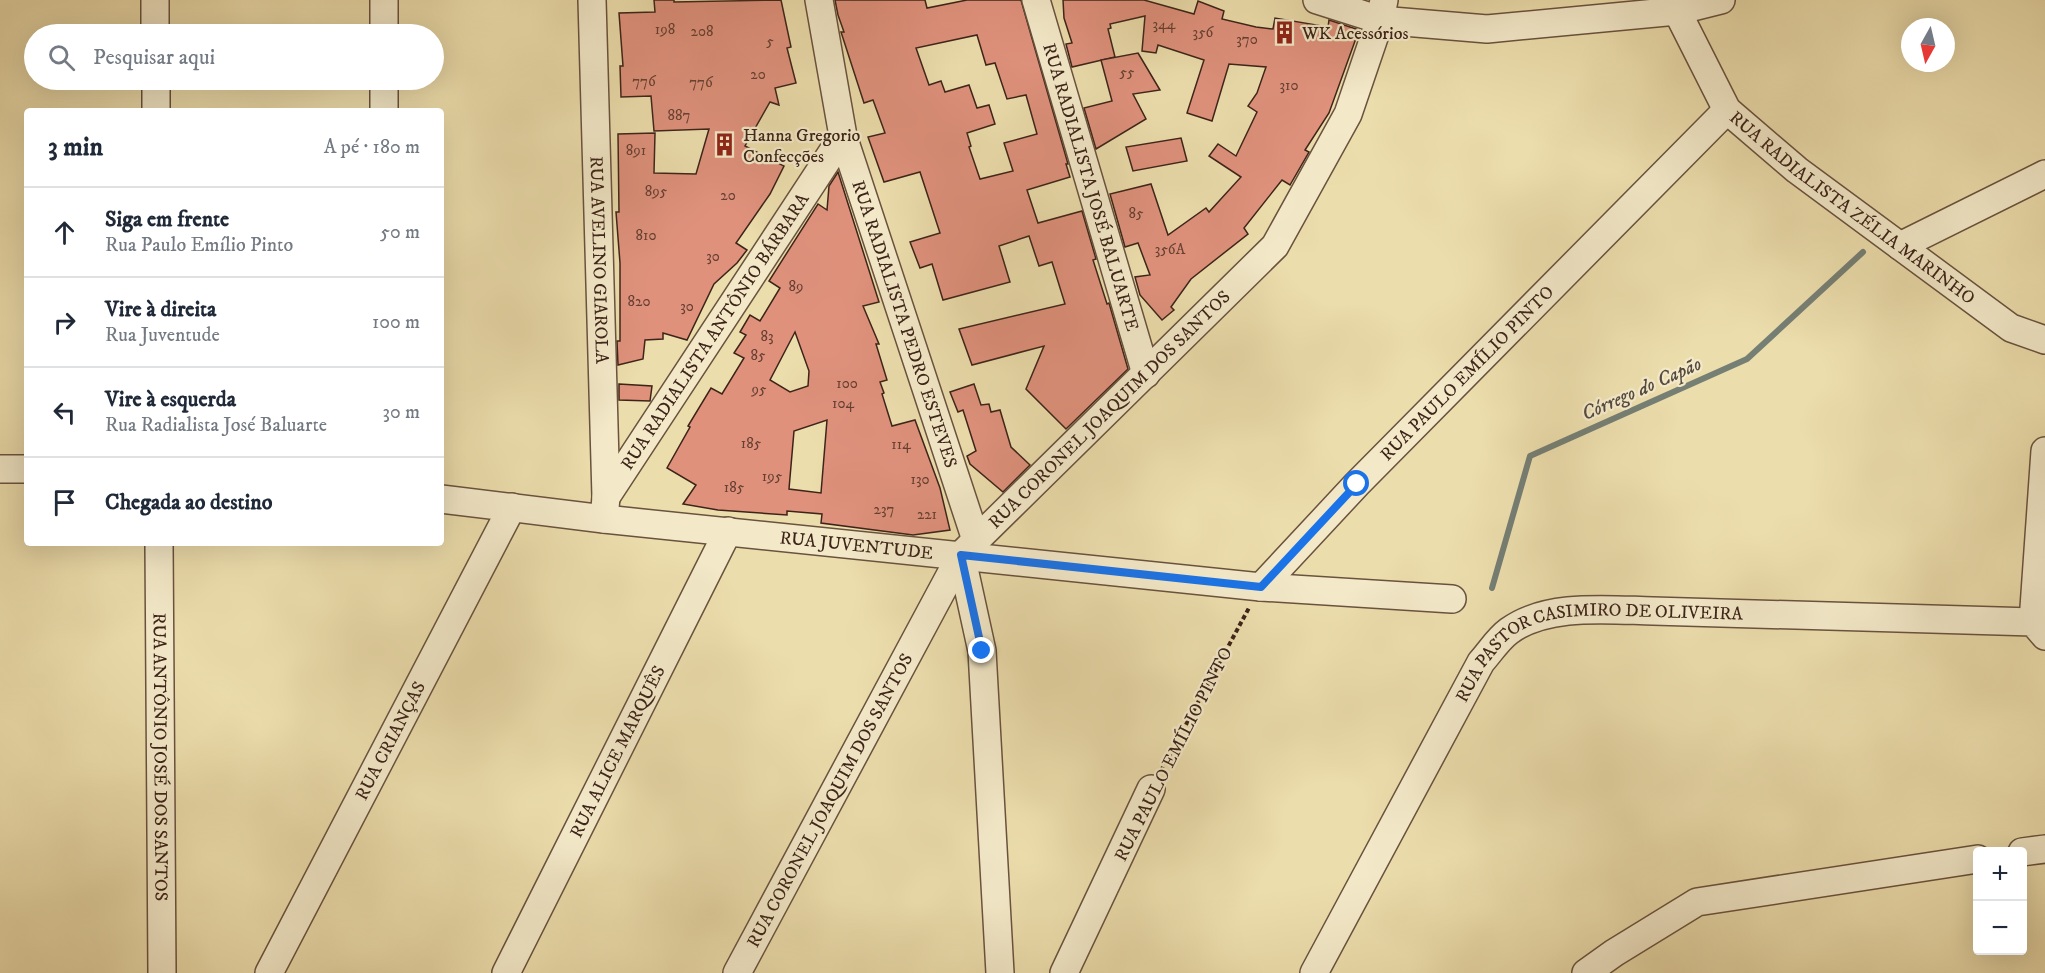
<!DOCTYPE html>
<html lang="pt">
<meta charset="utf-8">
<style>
:root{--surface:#fff;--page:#f2f2f3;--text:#1f2937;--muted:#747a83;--line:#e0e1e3}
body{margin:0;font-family:"IM FELL DW Pica",serif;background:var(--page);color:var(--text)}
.controls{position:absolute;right:18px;bottom:18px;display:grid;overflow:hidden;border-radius:6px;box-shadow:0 6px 24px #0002}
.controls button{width:54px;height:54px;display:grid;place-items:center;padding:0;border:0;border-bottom:2px solid var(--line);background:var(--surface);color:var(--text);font:30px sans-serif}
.compass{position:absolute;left:1901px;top:18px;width:54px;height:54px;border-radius:50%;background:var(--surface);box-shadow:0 6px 24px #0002;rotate:188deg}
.stop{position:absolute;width:18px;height:18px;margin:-14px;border:4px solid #1a73e8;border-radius:50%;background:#fff}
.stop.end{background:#1a73e8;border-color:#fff;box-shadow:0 2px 6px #0008}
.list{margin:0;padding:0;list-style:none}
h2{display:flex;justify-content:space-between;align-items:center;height:78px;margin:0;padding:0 24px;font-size:26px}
h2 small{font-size:20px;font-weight:400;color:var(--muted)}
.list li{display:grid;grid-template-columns:39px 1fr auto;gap:18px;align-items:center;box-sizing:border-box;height:90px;padding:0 24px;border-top:2px solid var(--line)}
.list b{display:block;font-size:22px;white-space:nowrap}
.list p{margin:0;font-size:20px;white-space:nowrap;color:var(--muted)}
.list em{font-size:20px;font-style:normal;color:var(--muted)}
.icon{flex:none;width:33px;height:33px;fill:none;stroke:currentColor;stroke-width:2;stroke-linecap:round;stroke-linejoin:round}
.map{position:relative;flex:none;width:2045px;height:973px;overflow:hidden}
.search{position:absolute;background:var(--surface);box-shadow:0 6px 24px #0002;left:24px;top:24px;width:420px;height:66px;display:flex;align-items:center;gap:15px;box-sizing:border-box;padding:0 21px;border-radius:33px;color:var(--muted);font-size:22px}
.panel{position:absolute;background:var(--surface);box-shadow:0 6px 24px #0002;left:24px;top:108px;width:420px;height:438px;border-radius:6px}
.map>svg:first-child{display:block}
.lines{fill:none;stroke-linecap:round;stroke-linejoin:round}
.stream{stroke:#757f74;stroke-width:6}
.building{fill:#df917c;stroke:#3d2419;stroke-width:1.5;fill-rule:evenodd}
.minor-casing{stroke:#69523e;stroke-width:30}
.path{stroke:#3d2419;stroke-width:4;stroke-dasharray:4.5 3;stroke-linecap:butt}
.minor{stroke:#f3e9c9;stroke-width:27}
.route{stroke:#1a73e8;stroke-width:8}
.labels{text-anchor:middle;stroke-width:4.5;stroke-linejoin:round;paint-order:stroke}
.number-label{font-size:15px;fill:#663f32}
.poi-label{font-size:18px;fill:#3d2419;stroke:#f3e9c9;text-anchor:start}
.street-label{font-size:18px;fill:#3d2419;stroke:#f3e9c9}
.water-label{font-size:20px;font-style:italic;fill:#544a3f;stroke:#f3e9c9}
</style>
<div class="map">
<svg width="2045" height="973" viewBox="0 0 2045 973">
<rect width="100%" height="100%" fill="#ecddac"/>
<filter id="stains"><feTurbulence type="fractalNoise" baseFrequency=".00333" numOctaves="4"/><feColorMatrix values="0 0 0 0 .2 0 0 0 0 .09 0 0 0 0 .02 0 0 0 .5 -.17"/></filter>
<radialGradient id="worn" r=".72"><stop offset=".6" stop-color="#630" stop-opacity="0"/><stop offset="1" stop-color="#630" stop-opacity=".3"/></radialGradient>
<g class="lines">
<path class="stream" d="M1492,588L1530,456L1747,359L1863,252"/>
</g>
<g class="building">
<path d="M654,0H674V2L781,0L791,47L787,48L796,83L775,88L779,105L770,102L745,146L784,166L770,194L736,243L747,250L737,263L714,284L687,340L663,333V339L645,340L643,359L618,365L617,341H620V263L616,212H619L618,134L655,133L654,173L696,174L709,129L654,131L651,96L621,97L620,66H623L619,13L655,12Z"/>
<path d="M835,0H925L927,8L967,0H1021L1068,164H1066L1070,177L1027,190L1038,223L1082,211L1096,259L1093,260L1107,304L1109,303L1128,369L1066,429L1026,389L1044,346L972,365L959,329L1065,304L1052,262L1039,266L1029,236L999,246L1010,282L943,300L932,264L920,268L910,242L940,233L920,172L884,182L868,137L885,133L873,100L864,103L841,32H844L838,15ZM977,35L986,65L995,63L1007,99L1026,95L1037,134L1004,143L1013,171L980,179L969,147L971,146L967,133L995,124L989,105L977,108L969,85L945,92L941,81L929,85L916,48Z"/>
<path d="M1063,0H1144L1194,14L1198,1L1224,11L1222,19L1256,27L1273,29L1275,18L1328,27L1329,20L1359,30L1329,113L1305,150L1309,152L1290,185L1282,180L1244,228L1248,234L1191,279L1171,307L1174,310L1162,320L1140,295L1135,277L1150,275L1138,243L1125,247L1110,194L1151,184L1168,235L1206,208L1209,212L1241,177L1209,156L1218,144L1236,156L1257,112L1248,106L1257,93L1266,67L1229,64L1212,121L1187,113L1204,60L1158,45L1156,53L1142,51L1145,16L1110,24L1111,28L1108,29L1115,57L1072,67L1066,44L1072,43L1064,18Z"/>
<path d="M1138,53L1160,90L1133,94L1146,119L1096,149L1084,108L1112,101L1101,60Z"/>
<path d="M1181,138L1187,161L1133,171L1126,147Z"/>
<path d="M838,172L879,302L863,306L879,344H876L887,380L880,382L884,393L882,394L892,426L915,420L940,488L950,530L913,535L821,523L822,514L787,511V515L718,510L683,504L696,485L667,468L690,427L688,426L711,388L722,394L744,358L734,353L746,335L740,332L750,315L760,321L780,288L769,281L818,204L827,210L829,186ZM795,332L809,371L808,386L790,392L770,380ZM827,420L821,493L789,489L794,431Z"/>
<path d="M619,384L652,386L650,401L619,400Z"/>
<path d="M974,384L981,405L989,404L991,412L1000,410L1011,447L1030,465L1003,492L970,464L967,456L976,451L963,410L958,412L950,392Z"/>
</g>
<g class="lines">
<defs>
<g id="minor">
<path d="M155,0V34"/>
<path d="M384,0V34"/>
<path id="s1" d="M592,0L606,497L604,519"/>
<path id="s2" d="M819,0L843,136L976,540"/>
<path id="s3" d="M1036,0L1146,374"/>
<path d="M1317,0L1380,20L1487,29L1677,11L1721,0"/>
<path id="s4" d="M1677,11L1727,110L1797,170L2011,328L2045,340"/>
<path d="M156,80V111"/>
<path d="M384,80V111"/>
<path d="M1900,246L2045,174"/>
<path d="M0,469H27"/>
<path id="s5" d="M606,497L843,136"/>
<path id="s6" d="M441,499L604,519L1261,587L1452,599"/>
<path id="s7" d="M159,543L162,973"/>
<path d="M961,555L982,651L1000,973"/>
<path id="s8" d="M1261,587L1357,484L1727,110"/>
<path d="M2033,622L2045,451"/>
<path d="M2022,852L2045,849"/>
<path id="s9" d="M269,973L512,507"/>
<path id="s10" d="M506,973L728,531"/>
<path id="s11" d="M737,973L961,555L1275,246L1348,114L1380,20L1384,0"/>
<path d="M1064,973L1151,789"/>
<path id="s12" d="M1314,973L1481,662C1490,652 1498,639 1509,631C1547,603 1608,610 1653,611L2033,622L2045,636"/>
<path d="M1586,973L1614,953L1697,902L1978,859"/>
</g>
</defs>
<use href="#minor" class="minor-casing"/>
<path class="path" d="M1161,771L1250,606"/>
<use href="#minor" class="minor"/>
</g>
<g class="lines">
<path class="route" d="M982,651L961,555L1261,587L1357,484"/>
</g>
<defs>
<symbol id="building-bare" viewBox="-9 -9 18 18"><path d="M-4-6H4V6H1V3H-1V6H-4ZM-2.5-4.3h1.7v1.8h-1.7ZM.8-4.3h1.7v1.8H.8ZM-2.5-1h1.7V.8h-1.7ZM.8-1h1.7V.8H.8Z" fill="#8f2418" stroke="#f3e9c9" stroke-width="2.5" paint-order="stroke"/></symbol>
</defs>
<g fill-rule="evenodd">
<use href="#building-bare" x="1268" y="16" width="33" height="33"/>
<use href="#building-bare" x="708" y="128" width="33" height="33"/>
</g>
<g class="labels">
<g class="number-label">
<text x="1164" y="29">344</text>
<text x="665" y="34">198</text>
<text x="702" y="36">208</text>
<text x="1203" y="37">356</text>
<text x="1247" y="44">370</text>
<text x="770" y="46">5</text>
<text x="1127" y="77">55</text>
<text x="758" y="79">20</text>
<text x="644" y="86">776</text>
<text x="701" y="87">776</text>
<text x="1289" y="90">310</text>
<text x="679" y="120">887</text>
<text x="636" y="155">891</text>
<text x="656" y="196">895</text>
<text x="728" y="200">20</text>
<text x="1136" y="218">85</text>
<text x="646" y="240">810</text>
<text x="1170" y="254">356A</text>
<text x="713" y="261">30</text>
<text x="796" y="291">89</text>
<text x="639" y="306">820</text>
<text x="687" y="311">30</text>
<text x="767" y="341">83</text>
<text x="758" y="360">85</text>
<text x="847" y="388">100</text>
<text x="759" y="394">95</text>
<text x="843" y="408">104</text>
<text x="751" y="448">185</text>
<text x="901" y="449">114</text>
<text x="772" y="481">195</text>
<text x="920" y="484">130</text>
<text x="734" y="492">185</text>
<text x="884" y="514">237</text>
<text x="927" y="519">221</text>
</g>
<g class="poi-label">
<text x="1302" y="39">WK Acessórios</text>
<text x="743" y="141">Hanna Gregorio<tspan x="743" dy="21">Confecções</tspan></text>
</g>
<g class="street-label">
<text dy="6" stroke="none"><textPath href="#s3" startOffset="195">RUA RADIALISTA JOSÉ BALUARTE</textPath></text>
<text dy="6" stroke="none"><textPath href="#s4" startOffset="270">RUA RADIALISTA ZÉLIA MARINHO</textPath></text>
<text dy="6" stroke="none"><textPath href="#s1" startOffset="260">RUA AVELINO GIAROLA</textPath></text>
<text dy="6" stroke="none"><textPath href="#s2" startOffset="336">RUA RADIALISTA PEDRO ESTEVES</textPath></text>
<text dy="6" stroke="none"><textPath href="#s5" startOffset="198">RUA RADIALISTA ANTÔNIO BÁRBARA</textPath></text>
<text dy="6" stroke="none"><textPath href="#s8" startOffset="297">RUA PAULO EMÍLIO PINTO</textPath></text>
<text dy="6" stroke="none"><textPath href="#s11" startOffset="682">RUA CORONEL JOAQUIM DOS SANTOS</textPath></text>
<text dy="6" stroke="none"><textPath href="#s6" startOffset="418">RUA JUVENTUDE</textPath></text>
<text dy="6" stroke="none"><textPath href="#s12" startOffset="471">RUA PASTOR CASIMIRO DE OLIVEIRA</textPath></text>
<text dy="6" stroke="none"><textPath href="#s9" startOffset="262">RUA CRIANÇAS</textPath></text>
<text dy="6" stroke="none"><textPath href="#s10" startOffset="248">RUA ALICE MARQUÊS</textPath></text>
<text transform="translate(1173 754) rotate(-63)" y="6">RUA PAULO EMÍLIO PINTO</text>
<text dy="6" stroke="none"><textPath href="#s7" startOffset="214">RUA ANTÔNIO JOSÉ DOS SANTOS</textPath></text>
<text dy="6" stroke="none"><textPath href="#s11" startOffset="196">RUA CORONEL JOAQUIM DOS SANTOS</textPath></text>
</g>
<g class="water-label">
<text transform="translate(1641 388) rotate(-24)" y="7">Córrego do Capão</text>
</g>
</g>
<rect width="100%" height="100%" filter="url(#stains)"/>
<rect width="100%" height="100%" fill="url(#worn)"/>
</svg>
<div class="controls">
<button>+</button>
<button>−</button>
</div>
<svg class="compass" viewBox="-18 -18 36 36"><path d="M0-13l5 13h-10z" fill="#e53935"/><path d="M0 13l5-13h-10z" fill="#747a83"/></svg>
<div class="stop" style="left:1357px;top:484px"></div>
<div class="stop end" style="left:982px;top:651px"></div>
<div class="search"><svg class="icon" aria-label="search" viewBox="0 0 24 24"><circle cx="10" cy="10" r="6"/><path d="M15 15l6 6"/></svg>Pesquisar aqui</div>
<section class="panel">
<h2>3 min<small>A pé · 180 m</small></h2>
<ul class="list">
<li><svg class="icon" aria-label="ahead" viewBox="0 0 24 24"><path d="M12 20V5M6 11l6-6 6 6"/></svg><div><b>Siga em frente</b><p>Rua Paulo Emílio Pinto</p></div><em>50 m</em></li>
<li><svg class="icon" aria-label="right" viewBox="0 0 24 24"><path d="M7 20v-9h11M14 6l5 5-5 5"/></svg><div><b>Vire à direita</b><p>Rua Juventude</p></div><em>100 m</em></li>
<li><svg class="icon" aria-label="left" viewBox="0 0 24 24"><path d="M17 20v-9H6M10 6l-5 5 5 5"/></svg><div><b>Vire à esquerda</b><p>Rua Radialista José Baluarte</p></div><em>30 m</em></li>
<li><svg class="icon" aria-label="arrive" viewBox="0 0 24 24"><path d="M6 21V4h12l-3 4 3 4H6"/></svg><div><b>Chegada ao destino</b></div></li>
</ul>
</section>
</div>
